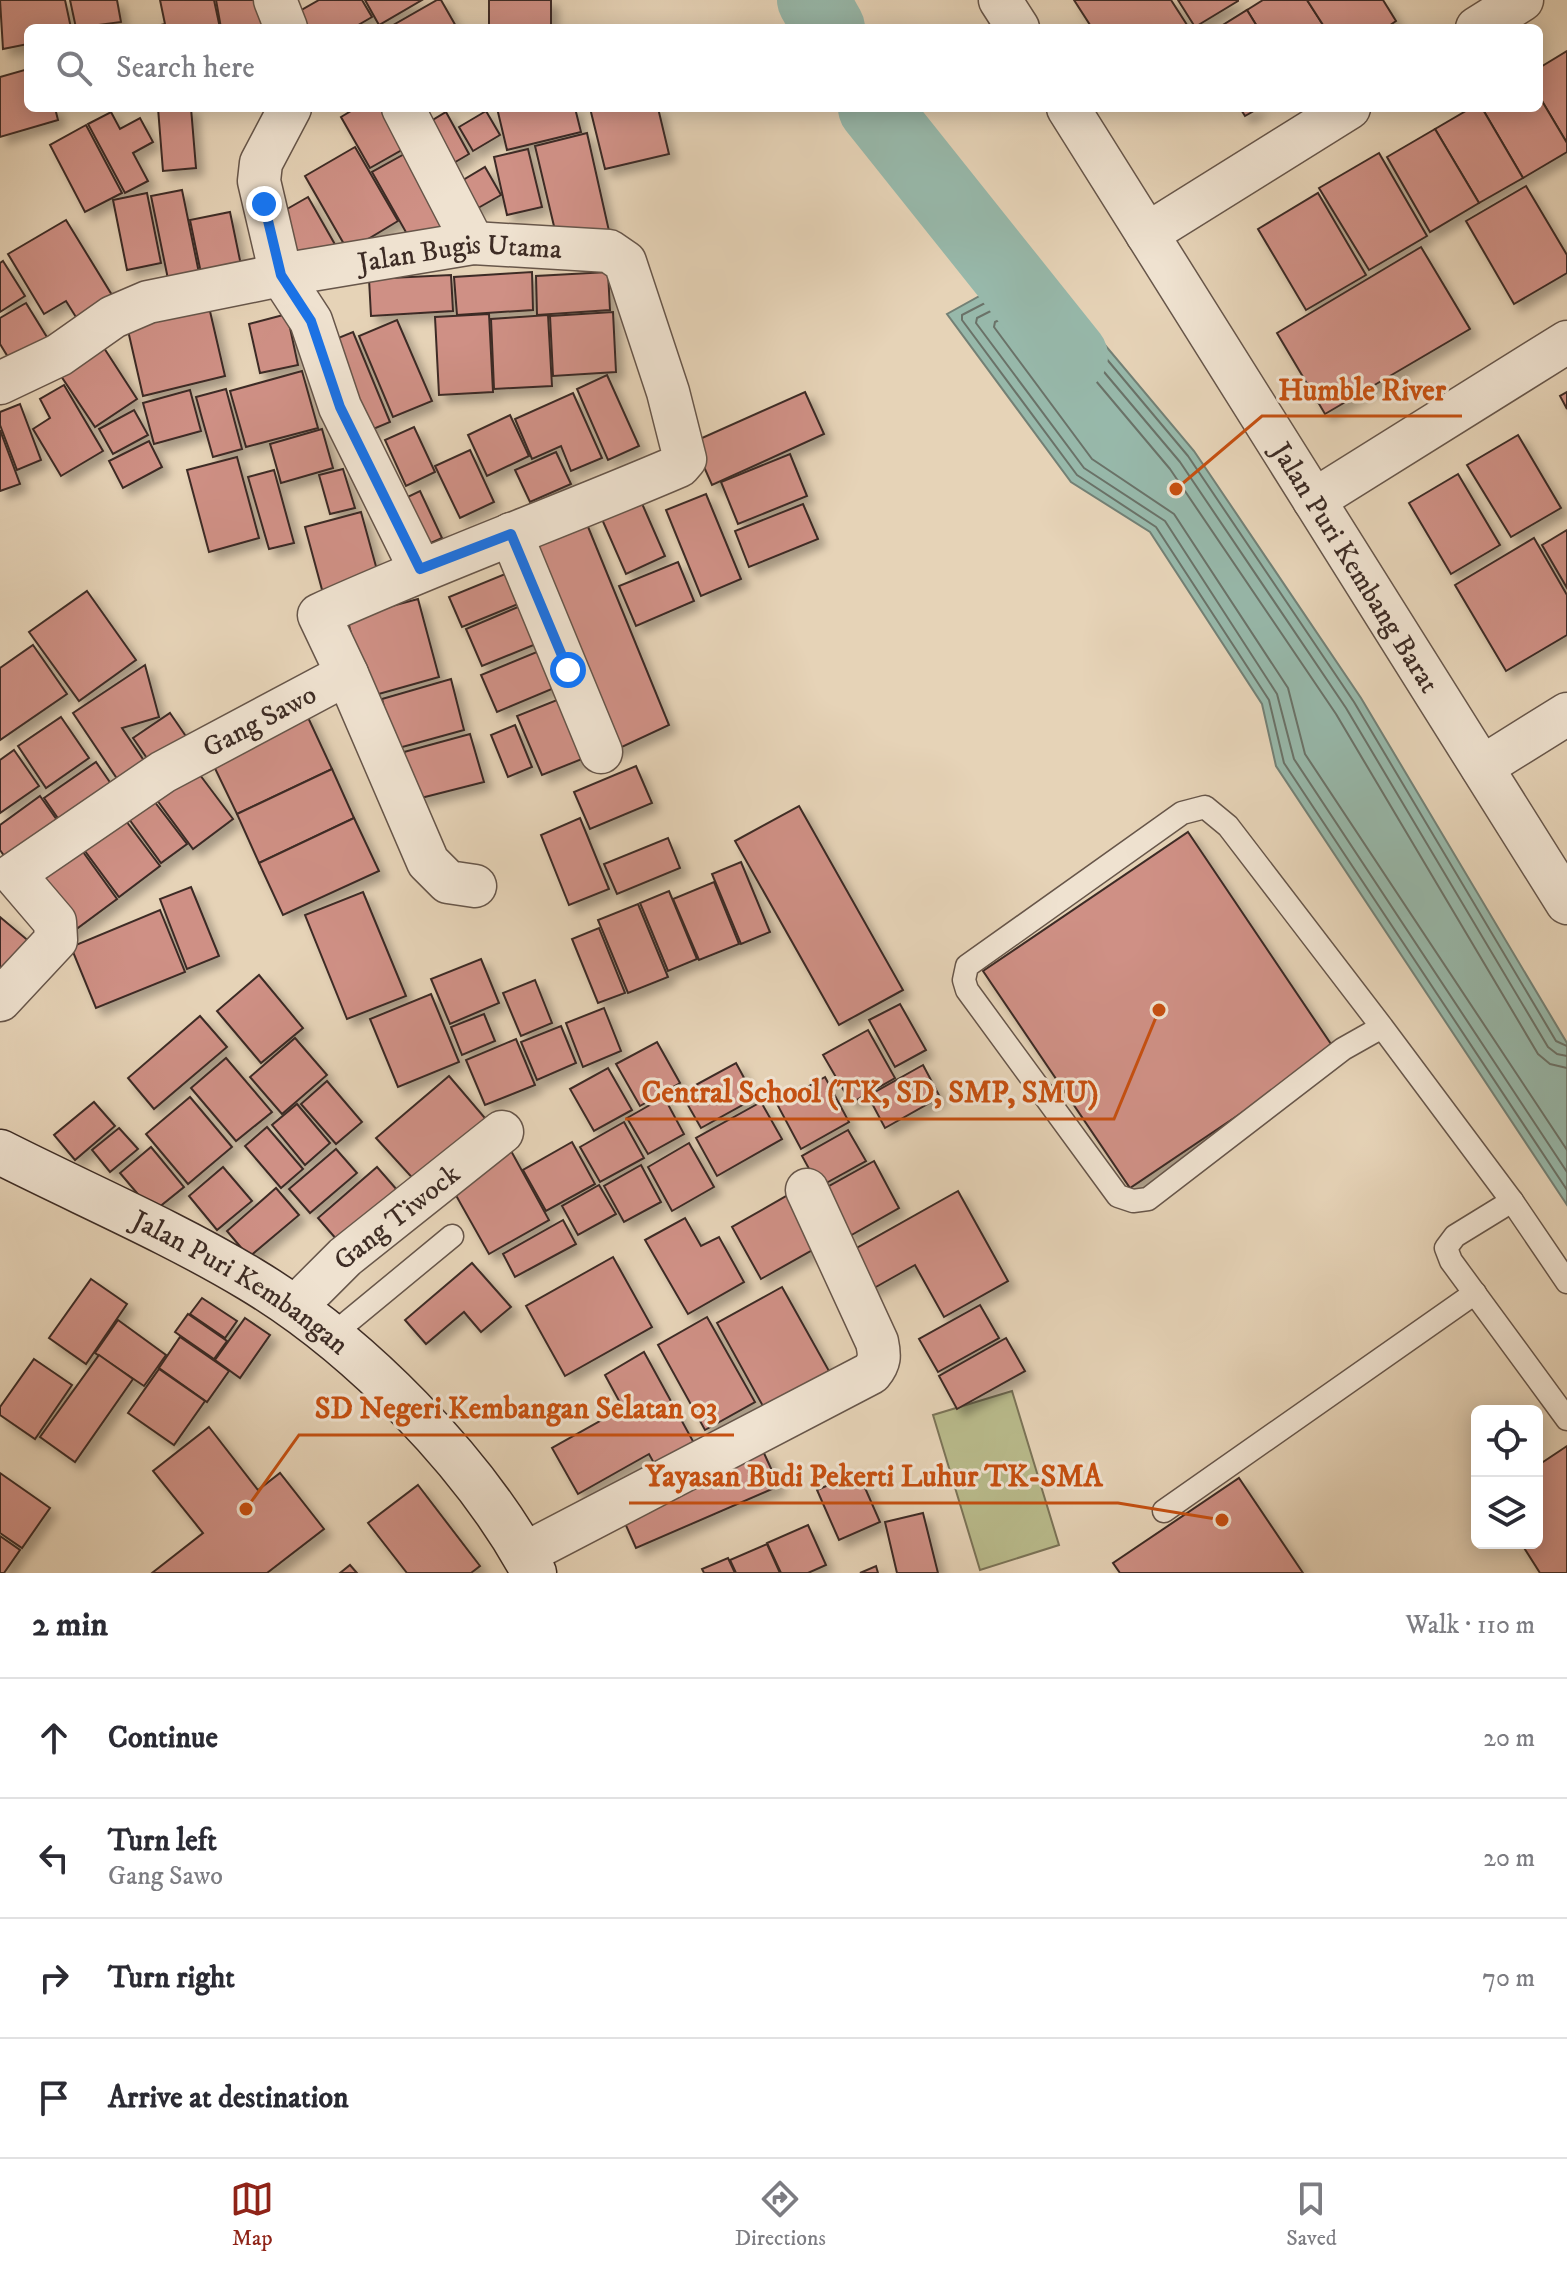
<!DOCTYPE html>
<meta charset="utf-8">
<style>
:root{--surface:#fff;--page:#f7f7f7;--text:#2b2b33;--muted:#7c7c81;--line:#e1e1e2;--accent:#8f2418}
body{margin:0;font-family:"IM FELL DW Pica",serif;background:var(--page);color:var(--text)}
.controls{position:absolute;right:24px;bottom:24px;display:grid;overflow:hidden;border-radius:12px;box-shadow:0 4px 20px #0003}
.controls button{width:72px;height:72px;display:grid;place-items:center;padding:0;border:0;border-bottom:2px solid var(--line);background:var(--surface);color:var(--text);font:40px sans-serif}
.stop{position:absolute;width:24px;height:24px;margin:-18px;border:6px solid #1a73e8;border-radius:50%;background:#fff}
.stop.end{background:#1a73e8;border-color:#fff;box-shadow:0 2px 8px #0008}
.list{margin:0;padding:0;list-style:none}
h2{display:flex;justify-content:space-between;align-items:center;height:104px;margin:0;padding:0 32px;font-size:34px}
h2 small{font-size:26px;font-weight:400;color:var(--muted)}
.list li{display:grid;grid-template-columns:52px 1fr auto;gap:24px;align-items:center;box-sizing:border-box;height:120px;padding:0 32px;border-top:2px solid var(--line)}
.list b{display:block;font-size:30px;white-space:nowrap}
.list p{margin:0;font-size:26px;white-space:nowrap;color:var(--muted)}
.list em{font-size:26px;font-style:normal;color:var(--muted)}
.icon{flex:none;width:44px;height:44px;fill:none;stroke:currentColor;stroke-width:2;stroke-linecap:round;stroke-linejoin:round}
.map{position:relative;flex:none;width:1567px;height:1573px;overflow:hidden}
.search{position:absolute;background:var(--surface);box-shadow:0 4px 20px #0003;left:24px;right:24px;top:24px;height:88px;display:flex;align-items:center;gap:20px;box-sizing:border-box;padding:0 28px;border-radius:12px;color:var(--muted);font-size:30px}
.sheet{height:584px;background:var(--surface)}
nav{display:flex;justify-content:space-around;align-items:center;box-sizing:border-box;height:112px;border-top:2px solid var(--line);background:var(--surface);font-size:22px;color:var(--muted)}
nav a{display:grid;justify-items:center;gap:4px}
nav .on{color:var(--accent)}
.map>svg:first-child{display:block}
.green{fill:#b9bb8c;stroke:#7b7458;stroke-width:2}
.water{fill:#97b8aa;stroke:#738075;stroke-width:2}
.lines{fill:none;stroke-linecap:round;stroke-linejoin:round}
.shore{stroke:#6a7268;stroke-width:2}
.river{stroke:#97b8aa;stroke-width:72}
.building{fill:#cf9085;stroke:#3d2c25;stroke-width:2;filter:url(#shadow)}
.lane-casing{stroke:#67564a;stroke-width:25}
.street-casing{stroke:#67564a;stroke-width:45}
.secondary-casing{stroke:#3d2c25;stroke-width:47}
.lane{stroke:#efe2d0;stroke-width:22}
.street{stroke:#efe2d0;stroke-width:42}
.secondary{stroke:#efe2d0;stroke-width:44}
.route{stroke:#1a73e8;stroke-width:10}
.labels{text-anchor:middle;stroke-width:6;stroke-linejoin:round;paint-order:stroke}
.street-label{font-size:28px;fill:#3d2c25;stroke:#efe2d0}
.leader{fill:none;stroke:#c65011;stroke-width:3}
.callout-dot{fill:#c65011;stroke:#efe2d0;stroke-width:3}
.callout-label{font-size:30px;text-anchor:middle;font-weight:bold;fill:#c65011;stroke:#efe2d0;stroke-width:6;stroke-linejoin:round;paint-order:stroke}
</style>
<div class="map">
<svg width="1567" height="1573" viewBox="0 0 1567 1573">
<defs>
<filter id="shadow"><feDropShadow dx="7" dy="7" stdDeviation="4" flood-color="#0004"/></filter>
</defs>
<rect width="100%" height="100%" fill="#e6d3b7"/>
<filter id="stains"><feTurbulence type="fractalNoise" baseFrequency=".0025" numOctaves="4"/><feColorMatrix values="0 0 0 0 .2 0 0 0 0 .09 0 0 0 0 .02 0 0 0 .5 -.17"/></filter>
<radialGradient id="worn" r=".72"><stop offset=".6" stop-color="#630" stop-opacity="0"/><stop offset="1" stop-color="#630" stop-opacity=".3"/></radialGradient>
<path class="green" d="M1012,1391L1059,1545L980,1570L933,1415Z"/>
<path class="water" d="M1037,264L1194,451L1361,698L1567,1043V1205L1276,766L1262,704L1150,532L1071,482L947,314Z"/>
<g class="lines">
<g class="shore">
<path d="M1567,1046L1556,1041L1354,702L1188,456L1037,276L962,315V320L1077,475L1156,527L1269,700L1284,763L1567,1190"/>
<path d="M1567,1056L1557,1054L1548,1047L1346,708L1180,462L1034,289L977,318L976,323L1084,468L1165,521L1277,694L1294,759L1567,1172"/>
<path d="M1567,1068L1550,1064L1538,1054L1336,714L1170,469L1032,305L995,322L994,327L1092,459L1174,514L1288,688L1305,754L1567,1150"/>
</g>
<g class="river">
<path d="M813,0L829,28"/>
<path d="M874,108L1072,356"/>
</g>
</g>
<g class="building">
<path d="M0,0H65L71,28H28V44L3,49Z"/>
<path d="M70,0H117L121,22L76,28Z"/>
<path d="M160,0H214L220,28H148L165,24Z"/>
<path d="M216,0H260L266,28H221Z"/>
<path d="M319,0H362L372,17L353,28H288L284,20Z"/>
<path d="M365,0H422L379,25Z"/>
<path d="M437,0H441L457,28H388Z"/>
<rect x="489" y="0" width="62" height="28"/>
<path d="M1074,0H1171L1189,28H1092Z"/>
<path d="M1178,0H1238V1L1195,27Z"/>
<path d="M1263,0H1307L1325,28H1258L1247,10Z"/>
<path d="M1307,0H1383L1396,21L1386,28H1325Z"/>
<path d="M1247,10L1258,28H1218Z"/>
<path d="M1567,51V143L1539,96V68Z"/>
<path d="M28,69V108H55L58,120L0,137V77Z"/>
<path d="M1539,96L1567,143V152L1523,178L1482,108H1539Z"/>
<path d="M158,108H191L196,168L163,171Z"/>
<path d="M356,108H385L407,147L370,168L341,117Z"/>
<path d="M497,108H575L581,132L507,150Z"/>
<path d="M590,108H658L669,154L605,169Z"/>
<path d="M1240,108H1259L1245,116Z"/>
<path d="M1471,108H1482L1523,178L1479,203L1435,129Z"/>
<path d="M486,111L500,135L473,151L459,127Z"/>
<path d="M111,112L120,129L140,118L153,142L133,153L148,181L125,193L88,124Z"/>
<path d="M446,112L469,154L440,171L416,130Z"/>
<path d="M86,125L122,193L85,212L50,145Z"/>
<path d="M1435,129L1479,203L1430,232L1387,157Z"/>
<path d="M587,133L609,231L558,243L535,146Z"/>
<path d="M355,147L398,221L348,251L305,176Z"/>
<path d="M528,149L542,207L507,215L494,157Z"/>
<path d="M408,152L452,230L416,250L372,172Z"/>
<path d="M1379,153L1427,236L1369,270L1319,188Z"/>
<path d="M485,167L501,195L464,216L448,189Z"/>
<path d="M1526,186L1567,255V273L1514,304L1466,221Z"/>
<path d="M182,190L199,273L168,279L151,196Z"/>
<path d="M147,193L161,263L127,270L113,200Z"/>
<path d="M1318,193L1366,275L1306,310L1258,229Z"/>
<path d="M308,197L337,248L302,268L273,217Z"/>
<path d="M230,212L242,270L202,278L190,220Z"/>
<path d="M66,220L115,300L79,322L66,301L44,314L8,254Z"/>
<path d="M1421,247L1470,329L1325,414L1277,333Z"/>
<path d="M3,261L25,296L0,312V263Z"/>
<path d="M532,272L533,310L457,315L454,277Z"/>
<path d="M608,272L610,310L537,315L536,276Z"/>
<path d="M451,275L453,311L371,316L369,279Z"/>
<path d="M26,303L53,347L16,370L0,344V318Z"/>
<path d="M209,307L225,376L143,396L127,326Z"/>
<path d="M613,312L616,372L553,376L550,316Z"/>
<path d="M287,314L298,365L260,373L249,324Z"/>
<path d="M489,314L493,392L439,395L435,317Z"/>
<path d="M548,315L552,386L494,389L491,319Z"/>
<path d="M397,320L432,401L393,417L359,336Z"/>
<path d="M353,332L390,422L359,435L321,345Z"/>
<path d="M104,348L137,399L95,427L61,376Z"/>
<path d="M302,371L318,428L246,447L230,391Z"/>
<path d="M607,375L639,446L608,460L577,389Z"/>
<path d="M64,385L103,451L61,476L33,429L50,418L40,399Z"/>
<path d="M226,389L242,449L213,457L196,397Z"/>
<path d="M190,390L201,431L154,444L143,403Z"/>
<path d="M805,392L824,434L712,485L693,442Z"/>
<path d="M1567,392V409L1560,396Z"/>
<path d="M573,393L602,458L571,471L561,446L532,459L515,419Z"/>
<path d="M20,404L41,460L17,470L0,425V412Z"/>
<path d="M134,410L148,435L113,454L99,429Z"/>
<path d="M510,415L529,456L487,476L468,435Z"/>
<path d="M414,427L435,472L406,486L385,440Z"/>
<path d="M322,429L333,468L281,483L270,444Z"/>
<path d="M0,430L20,484L0,491Z"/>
<path d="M1518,435L1561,508L1511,537L1467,465Z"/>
<path d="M149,441L162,467L123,488L109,461Z"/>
<path d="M470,450L494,502L460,518L435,466Z"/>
<path d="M556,452L571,484L530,502L515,470Z"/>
<path d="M790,454L807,496L738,524L721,482Z"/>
<path d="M237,457L259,538L209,552L187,470Z"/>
<path d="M343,469L355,508L330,514L319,475Z"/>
<path d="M274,470L294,543L269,549L248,477Z"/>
<path d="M1458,474L1500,545L1451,574L1409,503Z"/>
<path d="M420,491L442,538L415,550L393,504Z"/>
<path d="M706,494L741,579L701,596L666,510Z"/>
<path d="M640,499L665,556L626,574L601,517Z"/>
<path d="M803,504L818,539L749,567L735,531Z"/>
<path d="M361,512L380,581L324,597L305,527Z"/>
<path d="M584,517L669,725L609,753L530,538Z"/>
<path d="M1567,530V588L1542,545Z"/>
<path d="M1534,538L1567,595V635L1506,671L1455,585Z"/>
<path d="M678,562L694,601L636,626L619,586Z"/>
<path d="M510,572L523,602L462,627L449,597Z"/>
<path d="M87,591L136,660L79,701L29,632Z"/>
<path d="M418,599L439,677L368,697L347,618Z"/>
<path d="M525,604L541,642L482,666L466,629Z"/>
<path d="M33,645L67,694L0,740V668Z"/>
<path d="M544,649L559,686L497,712L481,675Z"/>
<path d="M145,665L159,717L122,728L153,774L126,792L73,713Z"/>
<path d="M451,679L464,730L395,749L382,699Z"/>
<path d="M562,698L587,757L542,775L517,716Z"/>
<path d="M305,711L332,769L237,814L209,756Z"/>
<path d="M170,713L194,748L158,774L133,738Z"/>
<path d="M61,717L89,758L46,788L18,746Z"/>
<path d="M515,725L532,767L508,777L491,735Z"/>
<path d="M470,734L484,782L417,799L404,752Z"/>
<path d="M14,750L39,786L0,813V760Z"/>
<path d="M96,762L118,794L66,830L44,798Z"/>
<path d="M636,766L652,803L590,829L574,792Z"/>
<path d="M194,767L233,819L193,849L154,796Z"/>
<path d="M332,769L354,818L259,863L237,814Z"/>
<path d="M40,796L64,830L12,867L0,850V825Z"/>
<path d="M154,801L187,844L161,863L129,819Z"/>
<path d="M799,806L903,990L839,1025L735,841Z"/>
<path d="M123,817L160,866L119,897L82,847Z"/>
<path d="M354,818L379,871L283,915L259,863Z"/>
<path d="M580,818L609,889L569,905L541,835Z"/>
<path d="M1188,832L1335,1050L1130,1188L983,971Z"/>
<path d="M668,838L680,868L617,894L604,864Z"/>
<path d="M78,845L117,899L67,936L27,883Z"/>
<path d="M741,862L770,932L741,944L712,874Z"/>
<path d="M714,882L739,944L699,960L673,899Z"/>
<path d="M191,887L219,956L187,969L160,899Z"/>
<path d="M669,891L697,959L668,971L640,903Z"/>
<path d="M363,892L406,996L347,1019L305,915Z"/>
<path d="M638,904L668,977L628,993L598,920Z"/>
<path d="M160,910L185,972L96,1008L71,947Z"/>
<path d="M0,917L37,948L0,991Z"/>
<path d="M599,928L625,993L598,1003L572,939Z"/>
<path d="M481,959L499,1003L450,1024L431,979Z"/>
<path d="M259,975L303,1028L261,1063L217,1011Z"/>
<path d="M535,980L552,1023L521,1036L503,993Z"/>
<path d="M431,994L459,1062L398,1087L370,1019Z"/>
<path d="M900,1004L926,1050L895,1067L869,1020Z"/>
<path d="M604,1008L621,1051L583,1067L566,1023Z"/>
<path d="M484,1014L495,1041L462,1055L451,1027Z"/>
<path d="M200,1016L227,1047L154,1109L128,1078Z"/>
<path d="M561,1026L576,1063L537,1080L521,1042Z"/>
<path d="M868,1030L895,1078L851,1103L823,1055Z"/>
<path d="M295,1038L327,1075L282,1114L250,1077Z"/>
<path d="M516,1039L535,1085L485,1105L466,1060Z"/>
<path d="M657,1042L680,1083L640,1106L616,1064Z"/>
<path d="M226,1058L272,1112L236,1141L191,1088Z"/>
<path d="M736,1063L755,1098L701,1128L681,1093Z"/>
<path d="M923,1065L940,1097L885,1128L868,1096Z"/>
<path d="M608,1068L632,1110L594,1131L570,1089Z"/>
<path d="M449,1076L496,1131L417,1183L376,1138Z"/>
<path d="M825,1077L849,1122L801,1149L777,1104Z"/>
<path d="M327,1081L362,1122L336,1144L301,1104Z"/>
<path d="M190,1097L232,1147L188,1184L146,1134Z"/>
<path d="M664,1097L684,1134L648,1154L627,1118Z"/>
<path d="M94,1102L115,1126L75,1160L54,1135Z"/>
<path d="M761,1102L782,1139L717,1176L696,1138Z"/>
<path d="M297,1104L330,1143L305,1165L272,1125Z"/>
<path d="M624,1122L644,1158L600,1182L580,1147Z"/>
<path d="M267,1127L303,1169L281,1188L245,1146Z"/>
<path d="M119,1128L138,1149L110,1172L92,1150Z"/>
<path d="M848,1130L866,1161L819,1187L802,1156Z"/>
<path d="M572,1142L595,1184L546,1211L523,1170Z"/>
<path d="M689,1143L714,1187L672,1211L648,1167Z"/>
<path d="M151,1147L184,1187L153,1212L120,1173Z"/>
<path d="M336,1149L357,1173L310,1213L289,1189Z"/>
<path d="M510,1149L549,1220L489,1254L449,1183Z"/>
<path d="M874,1161L899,1208L848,1237L822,1190Z"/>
<path d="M641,1165L661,1202L624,1222L604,1186Z"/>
<path d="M223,1167L252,1201L217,1230L189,1196Z"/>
<path d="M377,1167L404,1198L344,1248L318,1218Z"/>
<path d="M599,1185L616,1214L578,1235L562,1206Z"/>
<path d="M276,1188L299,1215L249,1257L227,1231Z"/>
<path d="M795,1191L823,1244L761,1279L732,1227Z"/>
<path d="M958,1191L1008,1281L944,1317L915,1265L867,1292L846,1254Z"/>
<path d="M685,1218L701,1246L719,1237L744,1282L688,1314L645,1240Z"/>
<path d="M563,1220L576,1244L515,1277L503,1254Z"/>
<path d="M613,1257L652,1327L565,1376L526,1306Z"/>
<path d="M472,1263L511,1307L481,1332L464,1312L426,1344L405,1320Z"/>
<path d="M91,1279L127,1304L86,1364L49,1338Z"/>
<path d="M782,1287L829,1371L764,1408L717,1323Z"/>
<path d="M202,1298L237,1321L225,1338L190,1314Z"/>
<path d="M980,1305L999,1338L938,1372L919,1339Z"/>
<path d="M188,1314L227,1341L214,1359L175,1332Z"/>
<path d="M707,1317L755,1402L705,1430L658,1345Z"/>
<path d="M245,1318L270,1335L240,1378L215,1360Z"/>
<path d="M118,1320L166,1355L144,1386L95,1353Z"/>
<path d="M180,1337L229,1371L207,1402L159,1368Z"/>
<path d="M1006,1338L1025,1371L957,1409L939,1376Z"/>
<path d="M644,1352L700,1454L661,1476L649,1454L578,1494L552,1448L623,1408L605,1375Z"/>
<path d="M99,1355L133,1379L75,1462L40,1437Z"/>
<path d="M34,1359L72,1385L35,1439L0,1415V1407Z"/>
<path d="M159,1369L205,1401L174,1445L128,1413Z"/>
<path d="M209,1427L258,1490L280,1473L324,1529L267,1573H152L203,1533L153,1471Z"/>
<path d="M1567,1446V1573H1540L1521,1543H1537V1466Z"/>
<path d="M763,1451L779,1486L636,1548L620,1512Z"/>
<path d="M858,1472L880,1522L839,1540L817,1490Z"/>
<path d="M0,1473L50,1508L22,1548L0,1533Z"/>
<path d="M1239,1478L1303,1573H1120L1113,1563Z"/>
<path d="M418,1485L480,1566L471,1573H407L368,1523Z"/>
<path d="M923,1513L938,1573H897L885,1522Z"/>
<path d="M808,1525L826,1565L808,1573H781L767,1543Z"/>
<path d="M0,1536L20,1550L4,1573H0Z"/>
<path d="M767,1544L780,1573H736L730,1560Z"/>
<path d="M728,1558L735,1573H704L702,1569Z"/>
<path d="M350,1565L357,1573H340Z"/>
<path d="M876,1566L878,1573H860Z"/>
</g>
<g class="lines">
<defs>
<g id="lane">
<path d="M1382,1027L1228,826L1205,807L1182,813L967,966L964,980L967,990L1118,1196L1133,1201L1148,1199L1343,1049L1382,1027L1512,1201L1567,1282"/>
<path d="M1512,1201L1455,1236L1446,1248L1451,1261L1567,1419"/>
<path d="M332,1335L452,1236"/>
<path d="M1164,1511L1475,1293"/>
</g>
<g id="street">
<path d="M275,0L286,28"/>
<path d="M1000,0L1018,28"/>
<path d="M1477,28L1522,0"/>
<path d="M290,108L261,163L259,181L281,275L311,321L340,407L420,569"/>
<path d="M403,108L473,243"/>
<path id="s1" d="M1068,108L1567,903"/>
<path d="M1147,234L1349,108"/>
<path id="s2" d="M0,383L59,355L113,317L148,302L281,275L473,243L609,251L625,262L668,392L685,459L679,466C560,517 438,561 319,615L347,674L163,772L14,874L55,922L56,940L0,1000"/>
<path d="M1314,500L1567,342"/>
<path d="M511,534L601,752"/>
<path d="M347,674L428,862L448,882L475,886"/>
<path d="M1482,767L1567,714"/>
<path id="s3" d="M295,1307L345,1257L502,1132"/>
<path d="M524,1554L871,1373C880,1362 880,1356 877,1342L807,1190"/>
</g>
<g id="secondary">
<path id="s4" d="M0,1152C83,1194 170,1231 250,1279C357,1343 475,1462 534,1573"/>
</g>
</defs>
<use href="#lane" class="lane-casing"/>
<use href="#street" class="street-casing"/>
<use href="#secondary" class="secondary-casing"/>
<use href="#lane" class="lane"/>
<use href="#street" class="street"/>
<use href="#secondary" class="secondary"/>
</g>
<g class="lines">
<path class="route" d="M264,204L281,275L311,321L340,407L420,569L511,534L568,670"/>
</g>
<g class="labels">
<g class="street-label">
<text dy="10" stroke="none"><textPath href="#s2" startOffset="486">Jalan Bugis Utama</textPath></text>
<text dy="10" stroke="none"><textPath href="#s1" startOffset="542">Jalan Puri Kembang Barat</textPath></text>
<text transform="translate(259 720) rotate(-28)" y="10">Gang Sawo</text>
<text dy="10" stroke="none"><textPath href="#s3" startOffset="136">Gang Tiwock</textPath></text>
<text dy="10" stroke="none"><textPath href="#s4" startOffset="274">Jalan Puri Kembangan</textPath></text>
</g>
</g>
<path class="leader" d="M1176 489L1262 416H1462M1159 1010L1114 1119H625M246 1509L299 1435H734M1222 1520L1118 1503H629"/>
<g class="callout-dot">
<circle cx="1176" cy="489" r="8"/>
<circle cx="1159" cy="1010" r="8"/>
<circle cx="246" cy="1509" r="8"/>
<circle cx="1222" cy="1520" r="8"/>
</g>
<g class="callout-label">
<text x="1362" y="400">Humble River</text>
<text x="870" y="1102">Central School (TK, SD, SMP, SMU)</text>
<text x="516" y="1418">SD Negeri Kembangan Selatan 03</text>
<text x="874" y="1486">Yayasan Budi Pekerti Luhur TK-SMA</text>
</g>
<rect width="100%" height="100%" filter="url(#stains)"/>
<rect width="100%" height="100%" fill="url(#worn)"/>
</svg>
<div class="controls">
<button><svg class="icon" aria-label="locate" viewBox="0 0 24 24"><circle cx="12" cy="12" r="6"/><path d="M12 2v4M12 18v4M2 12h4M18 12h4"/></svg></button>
<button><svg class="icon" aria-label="layers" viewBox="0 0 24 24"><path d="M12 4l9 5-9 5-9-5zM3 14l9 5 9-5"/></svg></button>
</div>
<div class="stop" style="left:568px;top:670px"></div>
<div class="stop end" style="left:264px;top:204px"></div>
<div class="search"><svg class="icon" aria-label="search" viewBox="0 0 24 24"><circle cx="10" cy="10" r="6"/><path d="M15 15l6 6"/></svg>Search here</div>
</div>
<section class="sheet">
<h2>2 min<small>Walk · 110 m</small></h2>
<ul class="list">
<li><svg class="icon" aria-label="ahead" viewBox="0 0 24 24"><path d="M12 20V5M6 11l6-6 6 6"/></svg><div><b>Continue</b></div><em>20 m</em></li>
<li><svg class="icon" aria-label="left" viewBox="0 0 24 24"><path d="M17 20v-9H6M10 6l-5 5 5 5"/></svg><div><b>Turn left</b><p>Gang Sawo</p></div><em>20 m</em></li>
<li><svg class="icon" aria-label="right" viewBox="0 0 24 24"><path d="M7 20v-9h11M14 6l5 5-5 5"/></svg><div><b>Turn right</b></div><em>70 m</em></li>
<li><svg class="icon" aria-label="arrive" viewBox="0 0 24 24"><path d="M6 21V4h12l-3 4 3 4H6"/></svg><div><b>Arrive at destination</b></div></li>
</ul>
</section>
<nav>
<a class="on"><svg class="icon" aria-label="map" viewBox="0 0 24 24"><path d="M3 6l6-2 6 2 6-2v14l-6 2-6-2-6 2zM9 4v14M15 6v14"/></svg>Map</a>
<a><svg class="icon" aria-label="directions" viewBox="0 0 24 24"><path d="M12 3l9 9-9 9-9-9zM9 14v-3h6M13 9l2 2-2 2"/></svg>Directions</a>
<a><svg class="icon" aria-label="saved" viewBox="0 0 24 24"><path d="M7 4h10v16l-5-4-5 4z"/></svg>Saved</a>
</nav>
